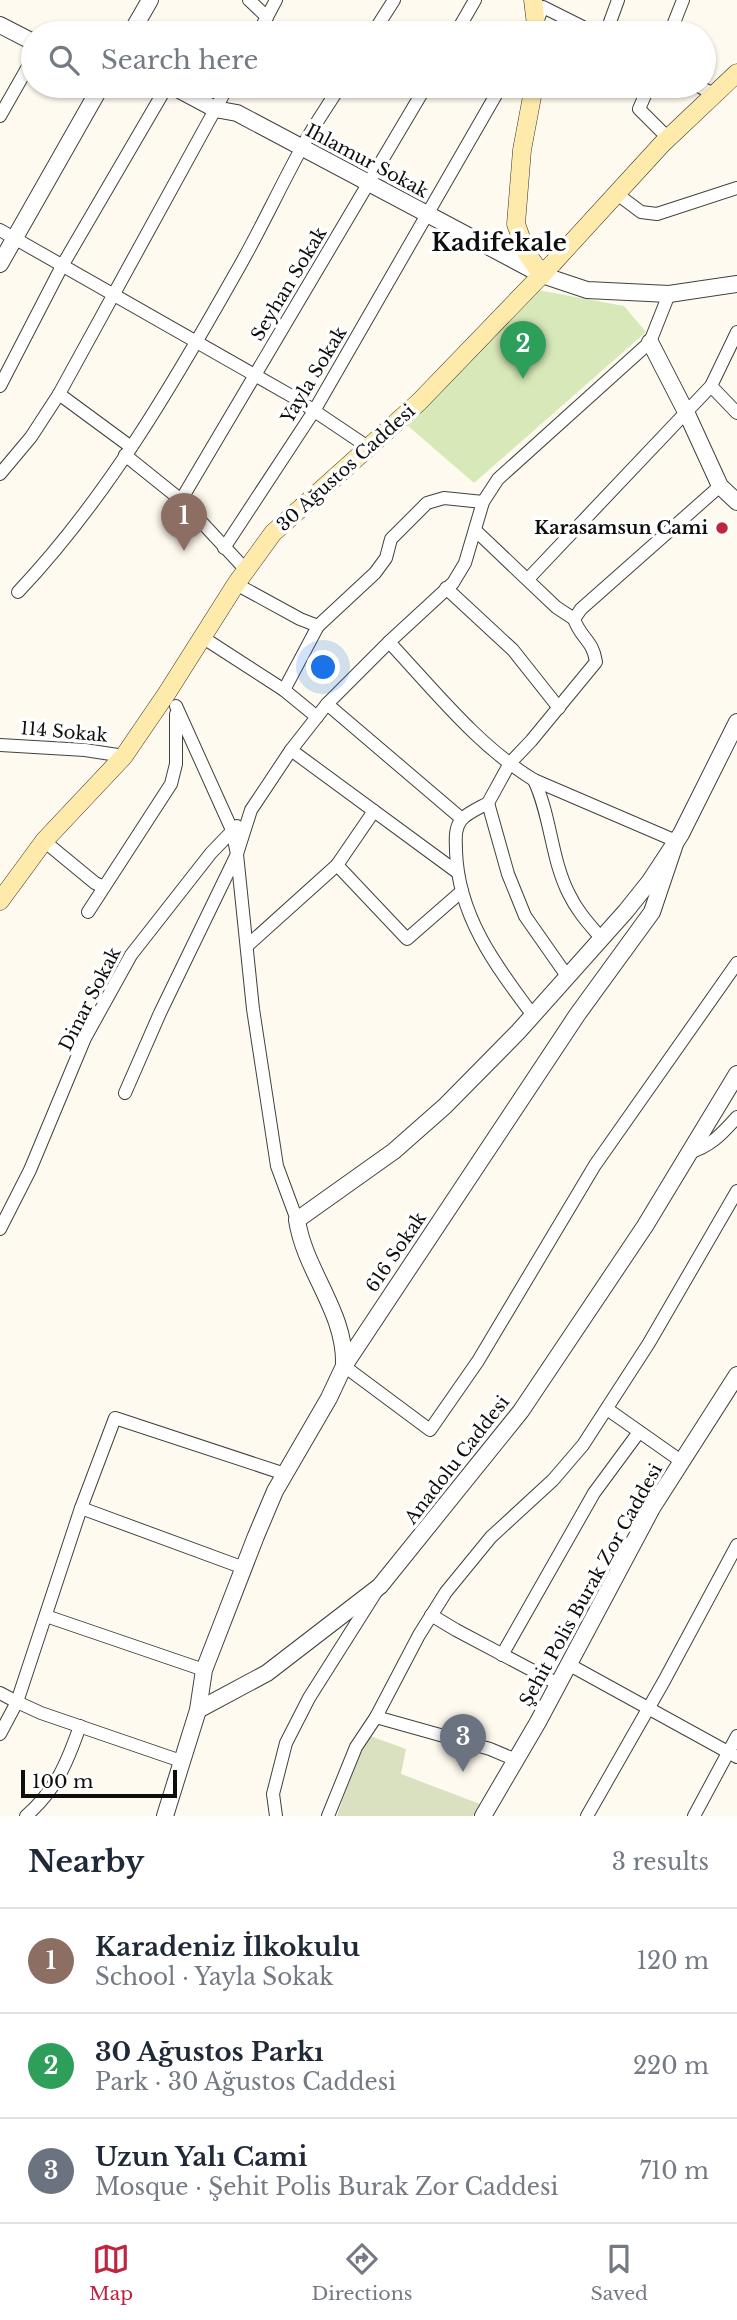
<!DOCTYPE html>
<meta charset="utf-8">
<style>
:root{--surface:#fff;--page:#f2f2f3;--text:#1f2937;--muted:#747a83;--line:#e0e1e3;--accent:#be2640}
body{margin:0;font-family:"Libre Baskerville",serif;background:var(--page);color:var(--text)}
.scale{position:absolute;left:21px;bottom:18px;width:156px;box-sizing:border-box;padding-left:7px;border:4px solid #0e0e0e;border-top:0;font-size:19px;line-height:24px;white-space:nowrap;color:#0e0e0e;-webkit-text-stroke:5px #fff;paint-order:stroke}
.you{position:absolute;left:324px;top:668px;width:24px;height:24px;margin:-18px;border:5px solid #fff;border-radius:50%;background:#1a73e8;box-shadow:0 0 0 10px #1a73e833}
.badge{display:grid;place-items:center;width:46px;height:46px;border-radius:50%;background:var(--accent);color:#fff;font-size:23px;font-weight:700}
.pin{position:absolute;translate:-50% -58px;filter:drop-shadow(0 2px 4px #0008)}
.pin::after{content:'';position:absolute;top:37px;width:24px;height:21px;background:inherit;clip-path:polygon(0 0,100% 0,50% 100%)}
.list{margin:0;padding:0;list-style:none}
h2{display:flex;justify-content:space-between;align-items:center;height:91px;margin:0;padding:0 28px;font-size:30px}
h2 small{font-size:23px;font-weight:400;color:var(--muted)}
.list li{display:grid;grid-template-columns:46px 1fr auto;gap:21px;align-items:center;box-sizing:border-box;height:105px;padding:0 28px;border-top:2px solid var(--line)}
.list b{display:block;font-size:26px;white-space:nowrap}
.list p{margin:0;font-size:23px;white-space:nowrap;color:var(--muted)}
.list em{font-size:23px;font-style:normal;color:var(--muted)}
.icon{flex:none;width:38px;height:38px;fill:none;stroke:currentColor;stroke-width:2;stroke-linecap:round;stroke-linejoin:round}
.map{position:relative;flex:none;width:737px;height:1816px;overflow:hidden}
.search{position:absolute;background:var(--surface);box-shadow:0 2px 5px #0004;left:21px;right:21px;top:21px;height:77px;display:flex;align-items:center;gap:18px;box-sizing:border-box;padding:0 24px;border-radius:38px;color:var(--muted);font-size:26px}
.sheet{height:406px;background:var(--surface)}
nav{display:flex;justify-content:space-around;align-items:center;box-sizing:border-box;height:98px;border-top:2px solid var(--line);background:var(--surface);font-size:19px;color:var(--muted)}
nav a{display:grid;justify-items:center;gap:4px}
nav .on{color:var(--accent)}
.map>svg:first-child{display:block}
.green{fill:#d8e9b9}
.cemetery{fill:#dae1c0}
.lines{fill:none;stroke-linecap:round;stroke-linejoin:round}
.minor-casing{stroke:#414141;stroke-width:14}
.tertiary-casing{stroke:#414141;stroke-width:18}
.secondary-casing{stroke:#303030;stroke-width:19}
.minor{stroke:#fff;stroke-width:12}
.tertiary{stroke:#fff;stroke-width:16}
.secondary{stroke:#feebab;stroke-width:18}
.poi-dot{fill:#be2640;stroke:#fff;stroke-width:2.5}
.labels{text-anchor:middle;stroke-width:7;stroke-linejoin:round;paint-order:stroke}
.street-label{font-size:18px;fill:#0e0e0e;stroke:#fff}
.poi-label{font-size:18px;font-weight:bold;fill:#0e0e0e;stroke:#fff;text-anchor:end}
.district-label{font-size:24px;font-weight:bold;fill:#0e0e0e;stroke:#fff}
</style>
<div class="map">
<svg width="737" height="1816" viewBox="0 0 737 1816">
<rect width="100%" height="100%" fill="#fffaef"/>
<path class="green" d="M538,290L624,306L646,332L474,483L408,426Z"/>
<path class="cemetery" d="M370,1736L406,1749L401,1774L480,1804L473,1816H337L360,1750Z"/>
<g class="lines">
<defs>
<g id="minor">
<path d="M249,0L267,17L276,0"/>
<path d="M536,24L543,7L595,33"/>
<path d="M258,33L267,17"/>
<path d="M373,33L394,0"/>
<path d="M456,33L475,0"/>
<path d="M606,33L618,0"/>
<path d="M670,33L683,0"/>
<path d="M649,86L639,109L668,138"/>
<path d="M698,86L714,94"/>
<path d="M0,116L33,58"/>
<path d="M617,194L641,212L657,214L737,188"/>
<path d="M0,230L295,398L368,447"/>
<path d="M669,294L650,342L498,479L483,502L465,563L453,583L389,642C434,690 478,746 534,780L676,841"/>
<path d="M737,332L711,386L737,413"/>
<path d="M0,386L62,266L167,86"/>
<path d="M59,394L228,86"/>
<path d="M125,455L181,500L246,570"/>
<path d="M0,474L31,437L59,394L131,447"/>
<path d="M181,500L426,86"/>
<path d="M475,530L556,607L574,619"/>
<path d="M224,548L314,411L501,86"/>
<path d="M528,579L711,386"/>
<path d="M236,584L300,619L318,626L375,573L386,558L391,539L427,503L444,498L483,502"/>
<path d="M446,588L513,650L559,708"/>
<path d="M18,592C106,499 172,386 234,276C258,235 278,191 301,149C313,127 327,107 340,86"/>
<path d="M202,637L284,690L318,626"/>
<path d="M284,690L317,717"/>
<path d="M327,704L462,819"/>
<path d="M176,706L232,830L237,854L253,1009L277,1166L297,1220"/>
<path d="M0,745L85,750L124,756"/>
<path d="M291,750L457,872"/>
<path d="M534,780C551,816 551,859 569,894C577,911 589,924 601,938"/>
<path d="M488,803L510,763L531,741L596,662C593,640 581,639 574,619L581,609L720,486"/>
<path d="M44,841L95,883L104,887"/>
<path d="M337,865L374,811"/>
<path d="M88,912L171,784L176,764V714"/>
<path d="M247,946L337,865L407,939L462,891"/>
<path d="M532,1014C495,965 458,915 456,851C456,840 454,830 461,820C467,813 479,808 488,803L508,874L525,916L567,976"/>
<path d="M125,1093L160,1013L237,854L251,810L291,750L327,704L389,642"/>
<path d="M688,1153C710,1147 722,1134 737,1117"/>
<path d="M0,1229L30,1170L85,1038L131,955L211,853L237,826"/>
<path d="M344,1366L430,1430L478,1361L595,1165L737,963"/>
<path d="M607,1409L681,1461"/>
<path d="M81,1508L115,1418L285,1474"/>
<path d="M431,1615L456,1630L558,1684"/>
<path d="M46,1616L204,1670"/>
<path d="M502,1655L594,1493L639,1432"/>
<path d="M568,1664L737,1757"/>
<path d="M0,1693L17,1702L0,1734"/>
<path d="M376,1717L490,1749L516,1760"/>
<path d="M181,1761L41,1713L17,1702L81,1508L244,1568"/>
<path d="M26,1816C56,1790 67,1763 80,1726"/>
<path d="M276,1816L273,1794L286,1743L309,1698L376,1592"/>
<path d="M328,1816L356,1747L376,1717L419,1635L446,1592L491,1537L553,1480L583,1445L649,1343L737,1191"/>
<path d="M587,1816L664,1681L737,1545"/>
<path d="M694,1816L737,1736"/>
</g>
<g id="tertiary">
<path d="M0,25L33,42"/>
<path d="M131,33L150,0"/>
<path d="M172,86L215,109L237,113L542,275L587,290L669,294L737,284"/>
<path d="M0,264L101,86"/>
<path d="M650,342L687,414L720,486L737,502"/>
<path d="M344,1366C346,1312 305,1272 297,1220L394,1151L445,1106L518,1032L626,911L650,881L681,834L737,722"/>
<path d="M198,1710L267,1673L380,1586L521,1411L645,1226L737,1074"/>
<path d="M165,1816L198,1710L204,1670L256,1536L275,1491L329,1398L344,1366L577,1015L652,912L676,841"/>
<path d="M483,1816L538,1722L652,1508L737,1375"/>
</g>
<g id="secondary">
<path d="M533,0L537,33"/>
<path d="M534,86L522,150L516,224L526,252L542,275"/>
<path d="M0,901L44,841L124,756L167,693L236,584L273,533L419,402L553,263L662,144L737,73"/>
</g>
</defs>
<use href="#minor" class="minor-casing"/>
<use href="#tertiary" class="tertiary-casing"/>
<use href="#secondary" class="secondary-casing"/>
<use href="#minor" class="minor"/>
<use href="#tertiary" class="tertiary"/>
<use href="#secondary" class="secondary"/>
</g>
<circle class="poi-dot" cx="722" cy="528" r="7"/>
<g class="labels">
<g class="street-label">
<text transform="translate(367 161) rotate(28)" y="6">Ihlamur Sokak</text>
<text transform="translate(289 284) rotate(-59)" y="6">Seyhan Sokak</text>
<text transform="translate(314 375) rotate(-59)" y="6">Yayla Sokak</text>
<text transform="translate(346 468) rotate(-42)" y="6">30 Ağustos Caddesi</text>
<text transform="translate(64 732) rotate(5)" y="6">114 Sokak</text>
<text transform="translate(90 999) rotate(-63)" y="6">Dinar Sokak</text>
<text transform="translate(396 1252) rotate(-56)" y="6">616 Sokak</text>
<text transform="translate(457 1460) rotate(-52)" y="6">Anadolu Caddesi</text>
<text transform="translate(591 1585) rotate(-61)" y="6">Şehit Polis Burak Zor Caddesi</text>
</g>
<g class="poi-label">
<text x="708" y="534">Karasamsun Cami</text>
</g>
<g class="district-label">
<text x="499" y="251">Kadifekale</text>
</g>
</g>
</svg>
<div class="scale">100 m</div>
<div class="you"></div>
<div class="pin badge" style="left:184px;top:551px;background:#8d6e63">1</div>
<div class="pin badge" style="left:523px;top:379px;background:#2e9e5b">2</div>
<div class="pin badge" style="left:463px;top:1772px;background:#6b7280">3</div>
<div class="search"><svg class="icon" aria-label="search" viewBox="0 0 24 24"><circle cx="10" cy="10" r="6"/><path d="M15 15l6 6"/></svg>Search here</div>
</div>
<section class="sheet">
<h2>Nearby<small>3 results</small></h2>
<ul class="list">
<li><span class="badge" style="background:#8d6e63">1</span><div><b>Karadeniz İlkokulu</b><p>School · Yayla Sokak</p></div><em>120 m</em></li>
<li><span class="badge" style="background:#2e9e5b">2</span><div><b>30 Ağustos Parkı</b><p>Park · 30 Ağustos Caddesi</p></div><em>220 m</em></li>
<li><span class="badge" style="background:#6b7280">3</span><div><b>Uzun Yalı Cami</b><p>Mosque · Şehit Polis Burak Zor Caddesi</p></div><em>710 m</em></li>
</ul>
</section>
<nav>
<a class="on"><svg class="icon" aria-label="map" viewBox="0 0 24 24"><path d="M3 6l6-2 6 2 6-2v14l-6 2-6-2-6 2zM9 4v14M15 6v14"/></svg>Map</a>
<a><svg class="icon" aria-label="directions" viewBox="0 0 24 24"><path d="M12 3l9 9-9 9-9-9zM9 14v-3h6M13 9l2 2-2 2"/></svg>Directions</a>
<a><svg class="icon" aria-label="saved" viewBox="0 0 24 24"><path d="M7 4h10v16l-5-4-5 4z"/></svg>Saved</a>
</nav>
